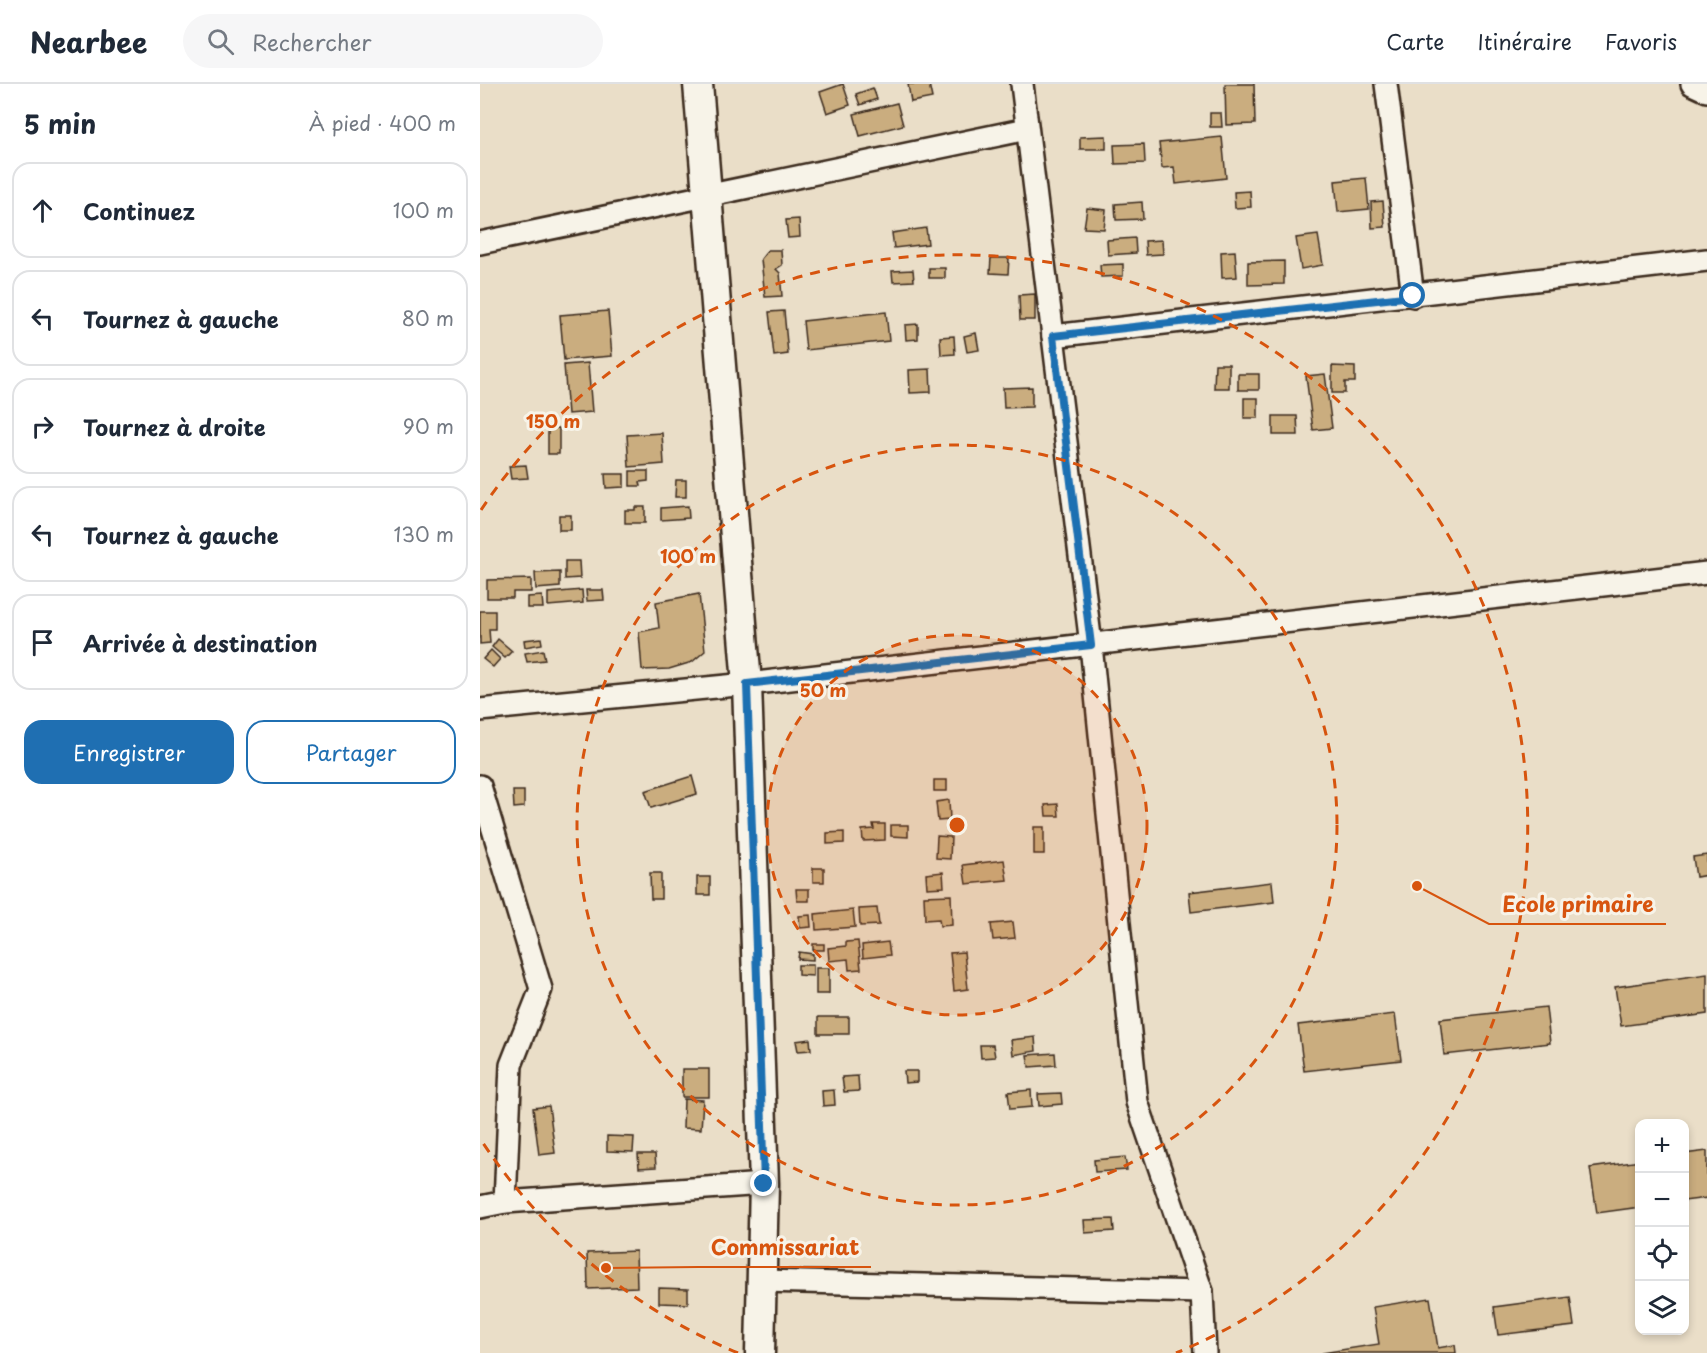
<!DOCTYPE html>
<html lang="fr">
<meta charset="utf-8">
<style>
:root{--surface:#fff;--page:#f6f6f7;--text:#1f2937;--muted:#747a83;--line:#e0e1e3;--accent:#1f6fb2}
body{margin:0;font-family:"Playpen Sans",sans-serif;background:var(--page);color:var(--text)}
.controls{position:absolute;right:18px;bottom:18px;display:grid;overflow:hidden;border-radius:12px;box-shadow:0 3px 9px #0003}
.controls button{width:54px;height:54px;display:grid;place-items:center;padding:0;border:0;border-bottom:2px solid var(--line);background:var(--surface);color:var(--text);font:30px sans-serif}
.stop{position:absolute;width:18px;height:18px;margin:-14px;border:4px solid #1f6fb2;border-radius:50%;background:#fff}
.stop.end{background:#1f6fb2;border-color:#fff;box-shadow:0 2px 6px #0008}
.list{margin:0;padding:0;list-style:none}
h2{display:flex;justify-content:space-between;align-items:center;height:78px;margin:0;padding:0 24px;font-size:26px}
h2 small{font-size:20px;font-weight:400;color:var(--muted)}
.list li{display:grid;grid-template-columns:39px 1fr auto;gap:18px;align-items:center;box-sizing:border-box;height:96px;margin:0 12px 12px;padding:0 12px;border:2px solid var(--line);border-radius:18px}
.list b{display:block;font-size:22px;white-space:nowrap}
.list em{font-size:20px;font-style:normal;color:var(--muted)}
.actions{display:flex;gap:12px;padding:18px 24px}
.actions a{flex:1;padding:14px 0;border:2px solid var(--accent);border-radius:18px;text-align:center;font-size:21px;color:var(--accent)}
.actions .main{background:var(--accent);color:#fff}
.icon{flex:none;width:33px;height:33px;fill:none;stroke:currentColor;stroke-width:2;stroke-linecap:round;stroke-linejoin:round}
.map{position:relative;flex:none;width:1227px;height:1269px;overflow:hidden}
header{display:flex;align-items:center;gap:36px;box-sizing:border-box;height:84px;padding:0 30px;background:var(--surface);border-bottom:2px solid var(--line)}
header strong{font-size:28px}
nav{display:flex;gap:33px;margin-inline-start:auto;font-size:21px}
.search{width:420px;height:54px;background:var(--page);display:flex;align-items:center;gap:15px;box-sizing:border-box;padding:0 21px;border-radius:33px;color:var(--muted);font-size:22px}
main{display:flex}
aside{flex:1;background:var(--surface)}
.map>svg:first-child{display:block}
.building{fill:#caad7f;stroke:#3b2a1e;stroke-width:1.5}
.lines{fill:none;stroke-linecap:round;stroke-linejoin:round}
.minor-casing{stroke:#3b2a1e;stroke-width:26}
.secondary-casing{stroke:#3b2a1e;stroke-width:33}
.minor{stroke:#f7f3e8;stroke-width:21}
.secondary{stroke:#f7f3e8;stroke-width:28}
.route{stroke:#1f6fb2;stroke-width:8}
.ring{fill:none;stroke:#d7540e;stroke-width:3;stroke-dasharray:10 8}
.centre{fill:#d7540e;stroke:#f7f3e8;stroke-width:3}
.ring-label{font-size:18px;text-anchor:middle;font-weight:bold;fill:#d7540e;stroke:#f7f3e8;stroke-width:6;stroke-linejoin:round;paint-order:stroke}
.leader{fill:none;stroke:#d7540e;stroke-width:2}
.callout-dot{fill:#d7540e;stroke:#f7f3e8;stroke-width:2}
.callout-label{font-size:21px;text-anchor:middle;font-weight:bold;fill:#d7540e;stroke:#f7f3e8;stroke-width:6;stroke-linejoin:round;paint-order:stroke}
</style>
<header>
<strong>Nearbee</strong>
<div class="search"><svg class="icon" aria-label="search" viewBox="0 0 24 24"><circle cx="10" cy="10" r="6"/><path d="M15 15l6 6"/></svg>Rechercher</div>
<nav><a>Carte</a><a>Itinéraire</a><a>Favoris</a></nav>
</header>
<main>
<aside>
<h2>5 min<small>À pied · 400 m</small></h2>
<ul class="list">
<li><svg class="icon" aria-label="ahead" viewBox="0 0 24 24"><path d="M12 20V5M6 11l6-6 6 6"/></svg><div><b>Continuez</b></div><em>100 m</em></li>
<li><svg class="icon" aria-label="left" viewBox="0 0 24 24"><path d="M17 20v-9H6M10 6l-5 5 5 5"/></svg><div><b>Tournez à gauche</b></div><em>80 m</em></li>
<li><svg class="icon" aria-label="right" viewBox="0 0 24 24"><path d="M7 20v-9h11M14 6l5 5-5 5"/></svg><div><b>Tournez à droite</b></div><em>90 m</em></li>
<li><svg class="icon" aria-label="left" viewBox="0 0 24 24"><path d="M17 20v-9H6M10 6l-5 5 5 5"/></svg><div><b>Tournez à gauche</b></div><em>130 m</em></li>
<li><svg class="icon" aria-label="arrive" viewBox="0 0 24 24"><path d="M6 21V4h12l-3 4 3 4H6"/></svg><div><b>Arrivée à destination</b></div></li>
</ul>
<div class="actions"><a class="main">Enregistrer</a><a>Partager</a></div>
</aside>
<div class="map">
<svg width="1227" height="1269" viewBox="0 0 1227 1269">
<rect width="100%" height="100%" fill="#eadec8"/>
<filter id="ink" filterUnits="userSpaceOnUse"><feTurbulence type="fractalNoise" baseFrequency=".0167" numOctaves="2"/><feDisplacementMap in="SourceGraphic" scale="12" xChannelSelector="R" yChannelSelector="G"/><feConvolveMatrix kernelMatrix="1 2 1 2 8 2 1 2 1" color-interpolation-filters="sRGB"/></filter>
<g filter="url(#ink)">
<g class="building">
<path d="M363,0L370,21L347,29L340,8Z"/>
<path d="M428,0H449L452,14L431,18Z"/>
<path d="M745,0H774L775,40L746,41Z"/>
<path d="M393,4L397,15L380,21L376,10Z"/>
<path d="M417,19L423,41L380,52L374,30Z"/>
<path d="M730,29H741L742,43H730Z"/>
<path d="M626,52V65H600V53Z"/>
<path d="M742,53L746,94L696,100L694,83L682,84L679,59Z"/>
<path d="M664,60L665,79L635,80L634,61Z"/>
<path d="M886,94L889,125L858,128L855,97Z"/>
<path d="M770,107L771,123L755,124L754,108Z"/>
<path d="M903,117L905,143L892,144L891,118Z"/>
<path d="M662,118L663,135L636,136L635,120Z"/>
<path d="M607,124L626,126L624,145L604,144Z"/>
<path d="M319,135L320,153L308,154L306,136Z"/>
<path d="M446,144L448,160L414,164L412,149Z"/>
<path d="M838,151L843,181L821,185L816,154Z"/>
<path d="M655,154L656,169L628,171L627,156Z"/>
<path d="M682,156L683,170L666,171L665,157Z"/>
<path d="M288,166H301L302,181L296,185L300,189L302,212L285,213L281,175Z"/>
<path d="M755,167L757,193L742,194L741,168Z"/>
<path d="M511,174H529L528,190L510,189Z"/>
<path d="M804,177V200L768,201V178Z"/>
<path d="M643,180V192L621,193L620,181Z"/>
<rect x="449" y="184" width="16" height="10"/>
<path d="M433,186L434,197L413,198L412,187Z"/>
<path d="M555,210V236H540L539,211Z"/>
<path d="M128,227L132,272L84,276L80,231Z"/>
<path d="M304,227L308,270L294,272L289,228Z"/>
<path d="M406,228L409,257L326,266L323,237Z"/>
<path d="M438,240V255L426,256L425,241Z"/>
<path d="M496,249L499,266L487,268L484,252Z"/>
<path d="M474,252L475,270L461,271L460,253Z"/>
<path d="M108,279L112,328L88,330L84,281Z"/>
<path d="M735,280H749V304H734Z"/>
<path d="M852,282L875,283V298H865V309H852Z"/>
<path d="M450,285L451,308L430,309L429,286Z"/>
<rect x="758" y="290" width="21" height="16"/>
<path d="M845,290L852,344L833,346L826,292Z"/>
<path d="M552,303V323L524,324L523,304Z"/>
<rect x="764" y="314" width="14" height="20"/>
<path d="M793,332H817L818,351H793Z"/>
<rect x="68" y="344" width="11" height="26"/>
<path d="M182,349L184,380L149,383L147,351Z"/>
<path d="M46,381L48,394L31,395L29,382Z"/>
<path d="M150,387H168V397L160,398L161,402H150Z"/>
<path d="M125,390H144V403L126,404Z"/>
<path d="M196,396H206V413H195Z"/>
<path d="M208,422L209,434L181,436V424Z"/>
<path d="M155,423H165V439H145V426H155Z"/>
<rect x="79" y="431" width="12" height="15"/>
<path d="M85,477H99L100,494L85,495Z"/>
<path d="M80,488V503L56,505L55,489Z"/>
<path d="M51,495V508H33V514H7V496Z"/>
<path d="M102,506L103,519L68,522V509Z"/>
<path d="M106,506H123L124,516L107,517Z"/>
<path d="M219,510L225,567L212,578L189,585L162,586L159,548L179,544L176,518Z"/>
<path d="M62,512L63,524H47V513Z"/>
<path d="M0,527H15V545H9L10,559L0,560Z"/>
<path d="M61,554L62,560L45,563L44,556Z"/>
<path d="M18,555L32,567L25,574L12,563Z"/>
<path d="M11,566L20,575L13,583L3,575Z"/>
<path d="M63,566L65,576L47,578L45,569Z"/>
<path d="M212,692L217,710L171,724L165,707Z"/>
<rect x="454" y="696" width="13" height="11"/>
<path d="M33,707H44V723L34,724Z"/>
<path d="M469,716L470,736L458,737L456,718Z"/>
<path d="M578,720L579,732H566L565,721Z"/>
<path d="M393,740H405V756L383,757L382,746L394,745Z"/>
<path d="M411,741H428V753L411,752Z"/>
<rect x="554" y="743" width="10" height="27"/>
<path d="M364,748V759L347,760V749Z"/>
<path d="M457,752L471,753L470,775L456,774Z"/>
<path d="M1227,771V791L1216,793L1213,773Z"/>
<path d="M524,776L527,796L486,800L483,781Z"/>
<rect x="333" y="784" width="11" height="14"/>
<path d="M463,788L464,803L447,804L446,790Z"/>
<path d="M170,789H181V815H171Z"/>
<rect x="217" y="793" width="13" height="18"/>
<path d="M792,798L794,818L711,828L709,808Z"/>
<path d="M316,805H329V817H317Z"/>
<path d="M471,811L472,841L460,842L459,835L445,836L444,812Z"/>
<path d="M397,824L399,841L380,842L379,825Z"/>
<path d="M373,826L375,843L336,846L335,830Z"/>
<path d="M330,831L331,843L320,844L319,832Z"/>
<path d="M533,838L535,854L513,856L511,840Z"/>
<path d="M378,857L381,885L369,886L368,875L349,877L348,864L366,862V858Z"/>
<path d="M408,858L410,871L383,874L382,861Z"/>
<rect x="333" y="860" width="11" height="6"/>
<path d="M319,868L333,870V876L318,875Z"/>
<path d="M484,868L488,905L474,907L470,869Z"/>
<path d="M318,881H333V892L318,891Z"/>
<rect x="336" y="884" width="13" height="26"/>
<path d="M1227,890V930L1141,942L1135,903Z"/>
<path d="M1066,923L1070,959L964,971L960,935Z"/>
<path d="M915,930L921,976L824,987L818,941Z"/>
<rect x="338" y="933" width="31" height="17"/>
<path d="M555,953L556,967L533,971L531,956Z"/>
<path d="M330,955L331,966L318,967L316,957Z"/>
<path d="M500,961H513L515,973L501,974Z"/>
<path d="M575,969L576,981L549,983L547,971Z"/>
<rect x="202" y="985" width="27" height="28"/>
<path d="M424,987H437V998L425,999Z"/>
<path d="M378,992L379,1007L364,1008L362,993Z"/>
<path d="M354,1006L355,1021L343,1022L342,1007Z"/>
<path d="M551,1006L552,1023L530,1025L528,1008Z"/>
<path d="M581,1009L582,1020L559,1022L558,1010Z"/>
<path d="M204,1015L223,1016L221,1045L203,1044Z"/>
<path d="M69,1022L75,1069L59,1071L53,1024Z"/>
<path d="M127,1052L154,1053L153,1068L127,1067Z"/>
<path d="M1227,1067V1114L1204,1117V1070Z"/>
<path d="M158,1070H175L176,1083L159,1084Z"/>
<path d="M645,1073L647,1086L615,1088L614,1076Z"/>
<path d="M1160,1077V1123L1117,1129L1110,1084Z"/>
<path d="M633,1135L634,1147L605,1149L604,1136Z"/>
<path d="M156,1167L157,1203L108,1205L107,1169Z"/>
<path d="M179,1204L208,1205V1220L179,1219Z"/>
<path d="M1090,1213L1094,1242L1018,1251L1014,1223Z"/>
<path d="M950,1214L958,1264L975,1261L976,1269H842L899,1260L893,1223Z"/>
</g>
<g class="lines">
<defs>
<g id="minor">
<path d="M542,0L611,561L657,1018L722,1208L725,1269"/>
<path d="M906,0L933,212"/>
<path d="M1212,0L1227,7"/>
<path d="M0,159L547,45"/>
<path d="M573,252L1227,176"/>
<path d="M0,626L267,600L1227,489"/>
<path d="M0,702L61,905L31,981L25,1118"/>
<path d="M0,1123L25,1118L284,1100"/>
<path d="M282,1197L722,1208"/>
</g>
<path id="secondary" d="M218,0L267,600L284,1100L280,1269"/>
</defs>
<use href="#minor" class="minor-casing"/>
<use href="#secondary" class="secondary-casing"/>
<use href="#minor" class="minor"/>
<use href="#secondary" class="secondary"/>
</g>
</g>
<g class="lines" filter="url(#ink)">
<path class="route" d="M284,1100L267,600L611,561L573,252L933,212"/>
</g>
<circle cx="477" cy="741" r="190" fill="#d7540e" fill-opacity=".12"/>
<g class="ring">
<circle cx="477" cy="741" r="190"/>
<circle cx="477" cy="741" r="380"/>
<path d="M258 1269A571 571 0 0 1 1 1056M1 426A571 571 0 1 1 696 1269"/>
</g>
<circle cx="477" cy="741" r="9" class="centre"/>
<g class="ring-label">
<text x="73" y="344">150 m</text>
<text x="208" y="479">100 m</text>
<text x="343" y="613">50 m</text>
</g>
<path class="leader" d="M937 802L1009 840H1186M126 1184L218 1183H391"/>
<g class="callout-dot">
<circle cx="937" cy="802" r="6"/>
<circle cx="126" cy="1184" r="6"/>
</g>
<g class="callout-label">
<text x="1098" y="828">Ecole primaire</text>
<text x="305" y="1171">Commissariat</text>
</g>
</svg>
<div class="controls">
<button>+</button>
<button>−</button>
<button><svg class="icon" aria-label="locate" viewBox="0 0 24 24"><circle cx="12" cy="12" r="6"/><path d="M12 2v4M12 18v4M2 12h4M18 12h4"/></svg></button>
<button><svg class="icon" aria-label="layers" viewBox="0 0 24 24"><path d="M12 4l9 5-9 5-9-5zM3 14l9 5 9-5"/></svg></button>
</div>
<div class="stop" style="left:933px;top:212px"></div>
<div class="stop end" style="left:284px;top:1100px"></div>
</div>
</main>
